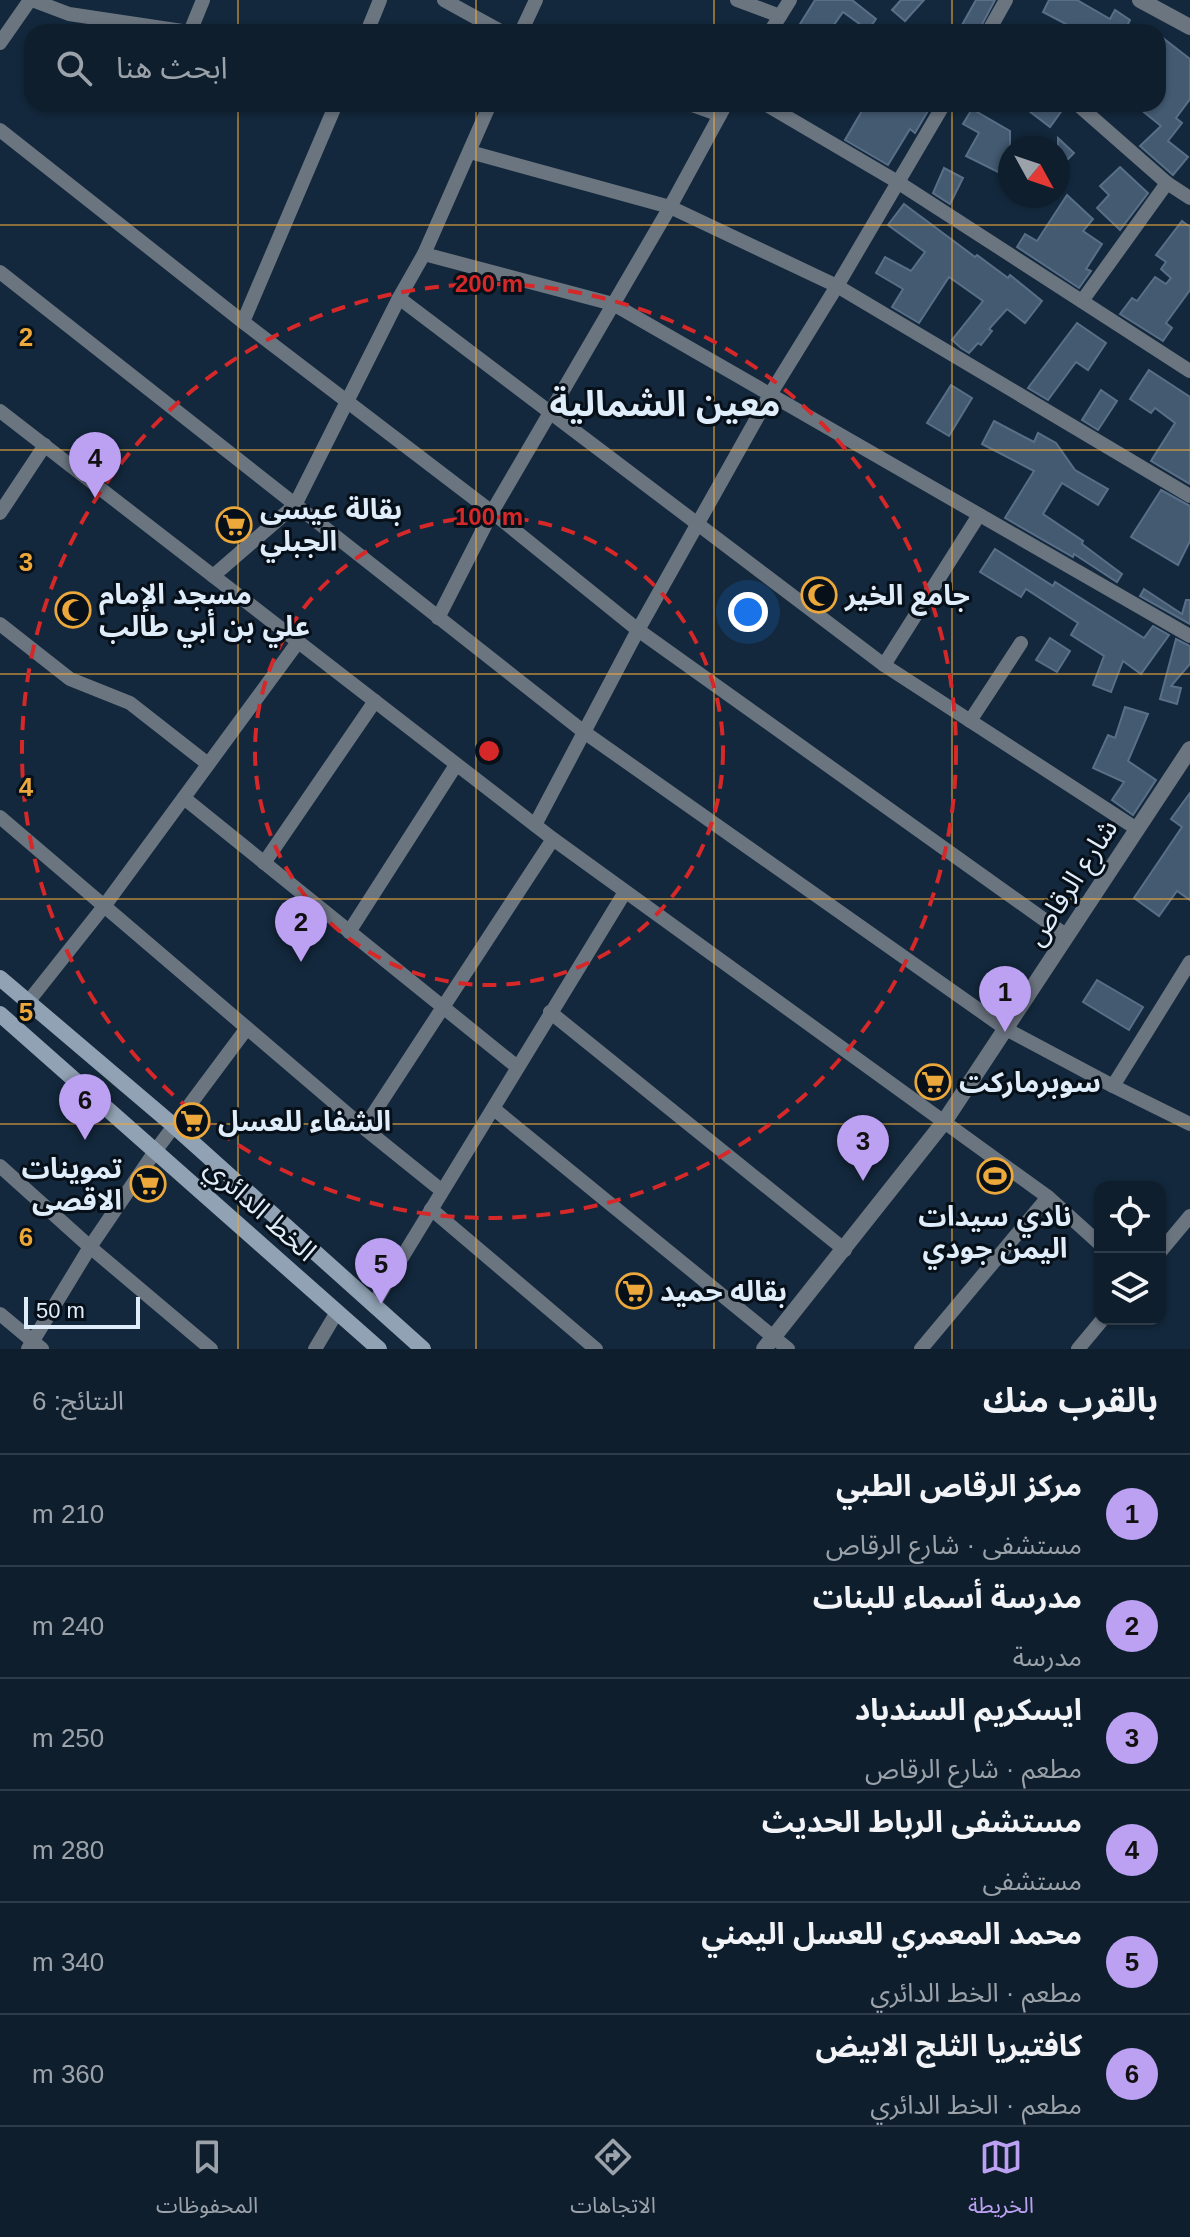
<!DOCTYPE html>
<html lang="ar">
<meta charset="utf-8">
<style>
:root{--surface:#0e1e2d;--page:#1c2b39;--text:#f1f3f6;--muted:#9ba2aa;--line:#2e3c49;--accent:#bca0f2}
body{margin:0;font-family:Helvetica,"Noto Sans Arabic",sans-serif;background:var(--page);color:var(--text);direction:rtl}
.controls{position:absolute;right:24px;bottom:24px;display:grid;overflow:hidden;border-radius:16px;box-shadow:0 2px 6px #0004}
.controls button{width:72px;height:72px;display:grid;place-items:center;padding:0;border:0;border-bottom:2px solid var(--line);background:var(--surface);color:var(--text);font:40px sans-serif}
.compass{position:absolute;left:998px;top:136px;width:72px;height:72px;border-radius:50%;background:var(--surface);box-shadow:0 2px 6px #0004;rotate:130deg}
.scale{position:absolute;left:24px;bottom:20px;width:116px;box-sizing:border-box;padding-left:8px;border:4px solid #dfecfa;border-top:0;font-size:22px;line-height:28px;white-space:nowrap;color:#dfecfa;-webkit-text-stroke:6px #071019;paint-order:stroke}
.you{position:absolute;left:748px;top:612px;width:28px;height:28px;margin:-20px;border:6px solid #fff;border-radius:50%;background:#1a73e8;box-shadow:0 0 0 12px #1a73e833}
.badge{display:grid;place-items:center;width:52px;height:52px;border-radius:50%;background:var(--accent);color:#111;font-size:26px;font-weight:700}
.pin{position:absolute;translate:-50% -66px;filter:drop-shadow(0 2px 4px #0008)}
.pin::after{content:'';position:absolute;top:42px;width:28px;height:24px;background:inherit;clip-path:polygon(0 0,100% 0,50% 100%)}
.list{margin:0;padding:0;list-style:none}
h2{display:flex;justify-content:space-between;align-items:center;height:104px;margin:0;padding:0 32px;font-size:34px}
h2 small{font-size:26px;font-weight:400;color:var(--muted)}
.list li{display:grid;grid-template-columns:52px 1fr auto;gap:24px;align-items:center;box-sizing:border-box;height:112px;padding:0 32px;border-top:2px solid var(--line)}
.list b{display:block;font-size:30px;white-space:nowrap}
.list p{margin:0;font-size:26px;white-space:nowrap;color:var(--muted)}
.list em{font-size:26px;font-style:normal;color:var(--muted)}
.icon{flex:none;width:44px;height:44px;fill:none;stroke:currentColor;stroke-width:2;stroke-linecap:round;stroke-linejoin:round}
.map{position:relative;flex:none;width:1190px;height:1349px;overflow:hidden;direction:ltr}
.search{position:absolute;background:var(--surface);box-shadow:0 2px 6px #0004;left:24px;right:24px;top:24px;height:88px;display:flex;align-items:center;gap:20px;box-sizing:border-box;padding:0 28px;border-radius:24px;color:var(--muted);font-size:30px}
.sheet{height:776px;background:var(--surface)}
nav{display:flex;justify-content:space-around;align-items:center;box-sizing:border-box;height:112px;border-top:2px solid var(--line);background:var(--surface);font-size:22px;color:var(--muted)}
nav a{display:grid;justify-items:center;gap:4px}
nav .on{color:var(--accent)}
.map>svg:first-child{display:block}
.building{fill:#435a71;stroke:#586f87;stroke-width:2}
.lines{fill:none;stroke-linecap:round;stroke-linejoin:round}
.minor{stroke:#6b7580;stroke-width:14}
.tertiary{stroke:#6b7580;stroke-width:16}
.secondary{stroke:#91a2b4;stroke-width:16}
.grid{fill:none;stroke:#eda83b;stroke-width:2;stroke-opacity:0.55}
.ring{fill:none;stroke:#d62828;stroke-width:4;stroke-dasharray:14 10}
.labels{text-anchor:middle;stroke-width:6;stroke-linejoin:round;paint-order:stroke}
.poi-label{font-size:28px;font-weight:bold;fill:#dfecfa;stroke:#071019;text-anchor:start}
.street-label{font-size:28px;fill:#dfecfa;stroke:#071019}
.district-label{font-size:36px;font-weight:bold;fill:#dfecfa;stroke:#071019}
.grid-label{font-size:26px;text-anchor:middle;font-weight:bold;fill:#eda83b;stroke:#071019;stroke-width:6;stroke-linejoin:round;paint-order:stroke}
.centre{fill:#d62828;stroke:#071019;stroke-width:4}
.ring-label{font-size:24px;text-anchor:middle;font-weight:bold;fill:#d62828;stroke:#071019;stroke-width:6;stroke-linejoin:round;paint-order:stroke}
</style>
<div class="map">
<svg width="1190" height="1349" viewBox="0 0 1190 1349">
<rect width="100%" height="100%" fill="#13283c"/>
<g class="building">
<path d="M815,0H852L876,19L868,30L843,12L829,32H795Z"/>
<path d="M901,0H924L905,21L892,10Z"/>
<path d="M976,0H995L978,32H958Z"/>
<path d="M1049,0H1077L1110,19L1115,10L1130,20L1126,28L1133,32H1081L1043,12Z"/>
<path d="M1163,38L1190,59V99L1176,118L1182,123L1168,141L1188,157L1173,175L1140,146L1161,126L1134,104H1158V44Z"/>
<path d="M866,104H932L915,133L910,129L888,165L845,140Z"/>
<path d="M1020,104H1057L1063,109L1050,127Z"/>
<path d="M972,109L1010,131V178L966,156L979,133L963,124Z"/>
<path d="M1058,138L1074,153L1058,169Z"/>
<path d="M1120,167L1148,193L1120,230L1097,208L1109,195L1100,186Z"/>
<path d="M944,168L963,178L950,204L933,193Z"/>
<path d="M1067,195L1093,219L1083,231L1102,244L1086,269L1091,271L1079,288L1017,247L1025,234L1037,241Z"/>
<path d="M904,204L975,257L977,255L1008,278L1010,275L1042,301L1025,323L1007,309L989,329L992,331L981,345L978,343L969,353L961,348L952,340L983,301L949,277L919,323L892,307L903,289L876,273L885,257L911,271L925,252L888,225Z"/>
<path d="M1182,221L1190,227V290L1166,323L1172,328L1163,341L1120,314L1132,298L1137,301L1155,277L1166,284L1171,278L1161,269L1166,262L1156,255Z"/>
<path d="M1077,323L1106,343L1088,370L1076,362L1048,400L1028,388Z"/>
<path d="M1149,370L1190,397V484L1151,461L1175,423L1155,408L1151,413L1130,399Z"/>
<path d="M951,385L972,398L949,436L927,423Z"/>
<path d="M1101,390L1117,401L1098,430L1082,420Z"/>
<path d="M994,421L1034,442L1038,433L1056,443L1075,470L1108,489L1098,505L1062,483L1043,514L1083,541L1082,544L1122,574L1117,582L1074,554L1073,557L1005,518L1034,471L982,444Z"/>
<path d="M1161,490L1190,506V541L1178,565L1131,537Z"/>
<path d="M995,549L1053,586L1055,582L1144,638L1153,626L1169,635L1141,674L1123,661L1111,692L1093,685L1104,656L1071,635L1078,623L1026,589L1021,597L980,572Z"/>
<path d="M1144,589L1182,614L1186,600H1190V624L1140,596Z"/>
<path d="M1050,638L1070,651L1057,672L1036,660Z"/>
<path d="M1176,639L1190,646V664L1171,686L1181,688L1177,704L1160,699Z"/>
<path d="M1125,707L1148,714L1128,761L1156,780L1133,815L1112,800L1124,782L1093,768L1108,735L1115,738Z"/>
<path d="M1190,793V900L1177,891L1159,916L1134,898L1182,827L1171,819Z"/>
<path d="M1097,980L1143,1007L1129,1030L1083,1002Z"/>
</g>
<g class="lines">
<g class="minor">
<path d="M32,0L69,14L189,32"/>
<path d="M444,0L502,32"/>
<path d="M737,0L780,16"/>
<path d="M190,32L203,0"/>
<path d="M367,32L380,0"/>
<path d="M521,32L536,0"/>
<path d="M770,32L790,0"/>
<path d="M988,32L1006,0"/>
<path d="M0,43L30,0"/>
<path d="M689,104L720,115"/>
<path d="M765,104L896,181L1190,371"/>
<path d="M1077,104L1167,183L1190,198"/>
<path d="M0,130L243,322L492,512L638,630L1067,936"/>
<path d="M470,152L670,207L837,286L1190,496"/>
<path d="M424,254L613,304L1190,636"/>
<path d="M0,272L584,732L1006,1029L1113,1086L1190,1124"/>
<path d="M399,298L884,665L1137,829"/>
<path d="M1082,301L1167,183"/>
<path d="M243,322L336,104"/>
<path d="M0,411L553,839L1048,1197L1100,1244"/>
<path d="M0,513L45,445"/>
<path d="M213,576L295,505L399,298L424,254L490,104"/>
<path d="M438,618L492,512L670,207L726,104"/>
<path d="M0,624L70,679L130,703L208,764"/>
<path d="M884,665L979,515"/>
<path d="M970,721L1021,643"/>
<path d="M184,798L516,1066"/>
<path d="M0,817L364,1128L441,1190"/>
<path d="M535,825L638,630L771,393L837,286L944,104"/>
<path d="M264,863L375,701"/>
<path d="M349,932L456,765"/>
<path d="M28,1002L105,905L298,642"/>
<path d="M550,1012L845,1250"/>
<path d="M1113,1086L1190,962"/>
<path d="M494,1109L788,1349"/>
<path d="M364,1128L553,839"/>
<path d="M0,1166L90,1247L211,1349"/>
<path d="M431,1209L596,1349"/>
<path d="M1160,1252L1190,1216"/>
<path d="M373,1305L625,892"/>
<path d="M0,1314L42,1349"/>
<path d="M28,1349L90,1247L156,1150L247,1028"/>
<path d="M315,1349L337,1312"/>
<path d="M921,1349L1048,1197"/>
<path d="M1078,1349L1103,1319"/>
</g>
<g class="tertiary">
<path d="M1140,0L1190,27"/>
<path d="M764,1349L944,1122L1190,749"/>
</g>
<g class="secondary">
<path d="M0,978L173,1125L423,1349"/>
<path d="M0,1014L379,1349"/>
</g>
</g>
<path class="grid" d="M238,0V32M476,0V32M714,0V32M952,0V32M238,104V1349M476,104V1349M714,104V1349M952,104V1349M0,225H1190M0,450H1190M0,674H1190M0,899H1190M0,1124H1190"/>
<g class="ring">
<circle cx="489" cy="751" r="234"/>
<circle cx="489" cy="751" r="467"/>
</g>
<defs>
<symbol id="supermarket-ring" viewBox="-11 -11 22 22"><circle r="9.5" fill="#071019" stroke="#eda83b" stroke-width="1.5"/><path d="M-6-5.5h2.5l.6 2H6L4.5 2H-2.5L-4.4-4H-6ZM-1.5 3.2a1.3 1.3 0 1 0 .1 0ZM3 3.2a1.3 1.3 0 1 0 .1 0Z" fill="#eda83b"/></symbol>
<symbol id="mosque-ring" viewBox="-11 -11 22 22"><circle r="9.5" fill="#071019" stroke="#eda83b" stroke-width="1.5"/><path d="M3.5-4.9A6 6 0 1 0 3.5 4.9A5 5 0 1 1 3.5-4.9Z" fill="#eda83b"/></symbol>
<symbol id="stadium-ring" viewBox="-11 -11 22 22"><circle r="9.5" fill="#071019" stroke="#eda83b" stroke-width="1.5"/><path d="M0-5a6.5 5 0 1 0 0 10a6.5 5 0 1 0 0-10ZM-3.5-1.8h7v3.6h-7Z" fill="#eda83b"/></symbol>
</defs>
<g fill-rule="evenodd">
<use href="#supermarket-ring" x="214" y="505" width="40" height="40"/>
<use href="#mosque-ring" x="799" y="575" width="40" height="40"/>
<use href="#mosque-ring" x="53" y="590" width="40" height="40"/>
<use href="#supermarket-ring" x="913" y="1062" width="40" height="40"/>
<use href="#supermarket-ring" x="172" y="1101" width="40" height="40"/>
<use href="#stadium-ring" x="975" y="1156" width="40" height="40"/>
<use href="#supermarket-ring" x="128" y="1164" width="40" height="40"/>
<use href="#supermarket-ring" x="614" y="1271" width="40" height="40"/>
</g>
<g class="labels">
<g class="poi-label">
<text x="260" y="519">بقالة عيسى<tspan x="260" dy="32">الجبلي</tspan></text>
<text x="99" y="604">مسجد الإمام<tspan x="99" dy="32">علي بن أبي طالب</tspan></text>
<text x="845" y="605">جامع الخير</text>
<text x="959" y="1092">سوبرماركت</text>
<text x="218" y="1131">الشفاء للعسل</text>
<text x="122" y="1178" text-anchor="end">تموينات<tspan x="122" dy="32">الاقصى</tspan></text>
<text x="995" y="1226" text-anchor="middle">نادي سيدات<tspan x="995" dy="32">اليمن جودي</tspan></text>
<text x="660" y="1301">بقاله حميد</text>
</g>
<g class="street-label">
<text transform="translate(1071 882) rotate(-57)" y="10">شارع الرقاص</text>
<text transform="translate(261 1209) rotate(42)" y="10">الخط الدائري</text>
</g>
<g class="district-label">
<text x="665" y="416">معين الشمالية</text>
</g>
</g>
<g class="grid-label">
<text x="26" y="346">2</text>
<text x="26" y="571">3</text>
<text x="26" y="796">4</text>
<text x="26" y="1021">5</text>
<text x="26" y="1246">6</text>
</g>
<circle cx="489" cy="751" r="12" class="centre"/>
<g class="ring-label">
<text x="489" y="292">200 m</text>
<text x="489" y="525">100 m</text>
</g>
</svg>
<div class="controls">
<button><svg class="icon" aria-label="locate" viewBox="0 0 24 24"><circle cx="12" cy="12" r="6"/><path d="M12 2v4M12 18v4M2 12h4M18 12h4"/></svg></button>
<button><svg class="icon" aria-label="layers" viewBox="0 0 24 24"><path d="M12 4l9 5-9 5-9-5zM3 14l9 5 9-5"/></svg></button>
</div>
<svg class="compass" viewBox="-18 -18 36 36"><path d="M0-13l5 13h-10z" fill="#e53935"/><path d="M0 13l5-13h-10z" fill="#9ba2aa"/></svg>
<div class="scale">50 m</div>
<div class="you"></div>
<div class="pin badge" style="left:1005px;top:1032px">1</div>
<div class="pin badge" style="left:301px;top:962px">2</div>
<div class="pin badge" style="left:863px;top:1181px">3</div>
<div class="pin badge" style="left:95px;top:498px">4</div>
<div class="pin badge" style="left:381px;top:1304px">5</div>
<div class="pin badge" style="left:85px;top:1140px">6</div>
<div class="search"><svg class="icon" aria-label="search" viewBox="0 0 24 24"><circle cx="10" cy="10" r="6"/><path d="M15 15l6 6"/></svg>ابحث هنا</div>
</div>
<section class="sheet">
<h2>بالقرب منك<small>النتائج: 6</small></h2>
<ul class="list">
<li><span class="badge">1</span><div><b>مركز الرقاص الطبي</b><p>مستشفى · شارع الرقاص</p></div><em>210 m</em></li>
<li><span class="badge">2</span><div><b>مدرسة أسماء للبنات</b><p>مدرسة</p></div><em>240 m</em></li>
<li><span class="badge">3</span><div><b>ايسكريم السندباد</b><p>مطعم · شارع الرقاص</p></div><em>250 m</em></li>
<li><span class="badge">4</span><div><b>مستشفى الرباط الحديث</b><p>مستشفى</p></div><em>280 m</em></li>
<li><span class="badge">5</span><div><b>محمد المعمري للعسل اليمني</b><p>مطعم · الخط الدائري</p></div><em>340 m</em></li>
<li><span class="badge">6</span><div><b>كافتيريا الثلج الابيض</b><p>مطعم · الخط الدائري</p></div><em>360 m</em></li>
</ul>
</section>
<nav>
<a class="on"><svg class="icon" aria-label="map" viewBox="0 0 24 24"><path d="M3 6l6-2 6 2 6-2v14l-6 2-6-2-6 2zM9 4v14M15 6v14"/></svg>الخريطة</a>
<a><svg class="icon" aria-label="directions" viewBox="0 0 24 24"><path d="M12 3l9 9-9 9-9-9zM9 14v-3h6M13 9l2 2-2 2"/></svg>الاتجاهات</a>
<a><svg class="icon" aria-label="saved" viewBox="0 0 24 24"><path d="M7 4h10v16l-5-4-5 4z"/></svg>المحفوظات</a>
</nav>
